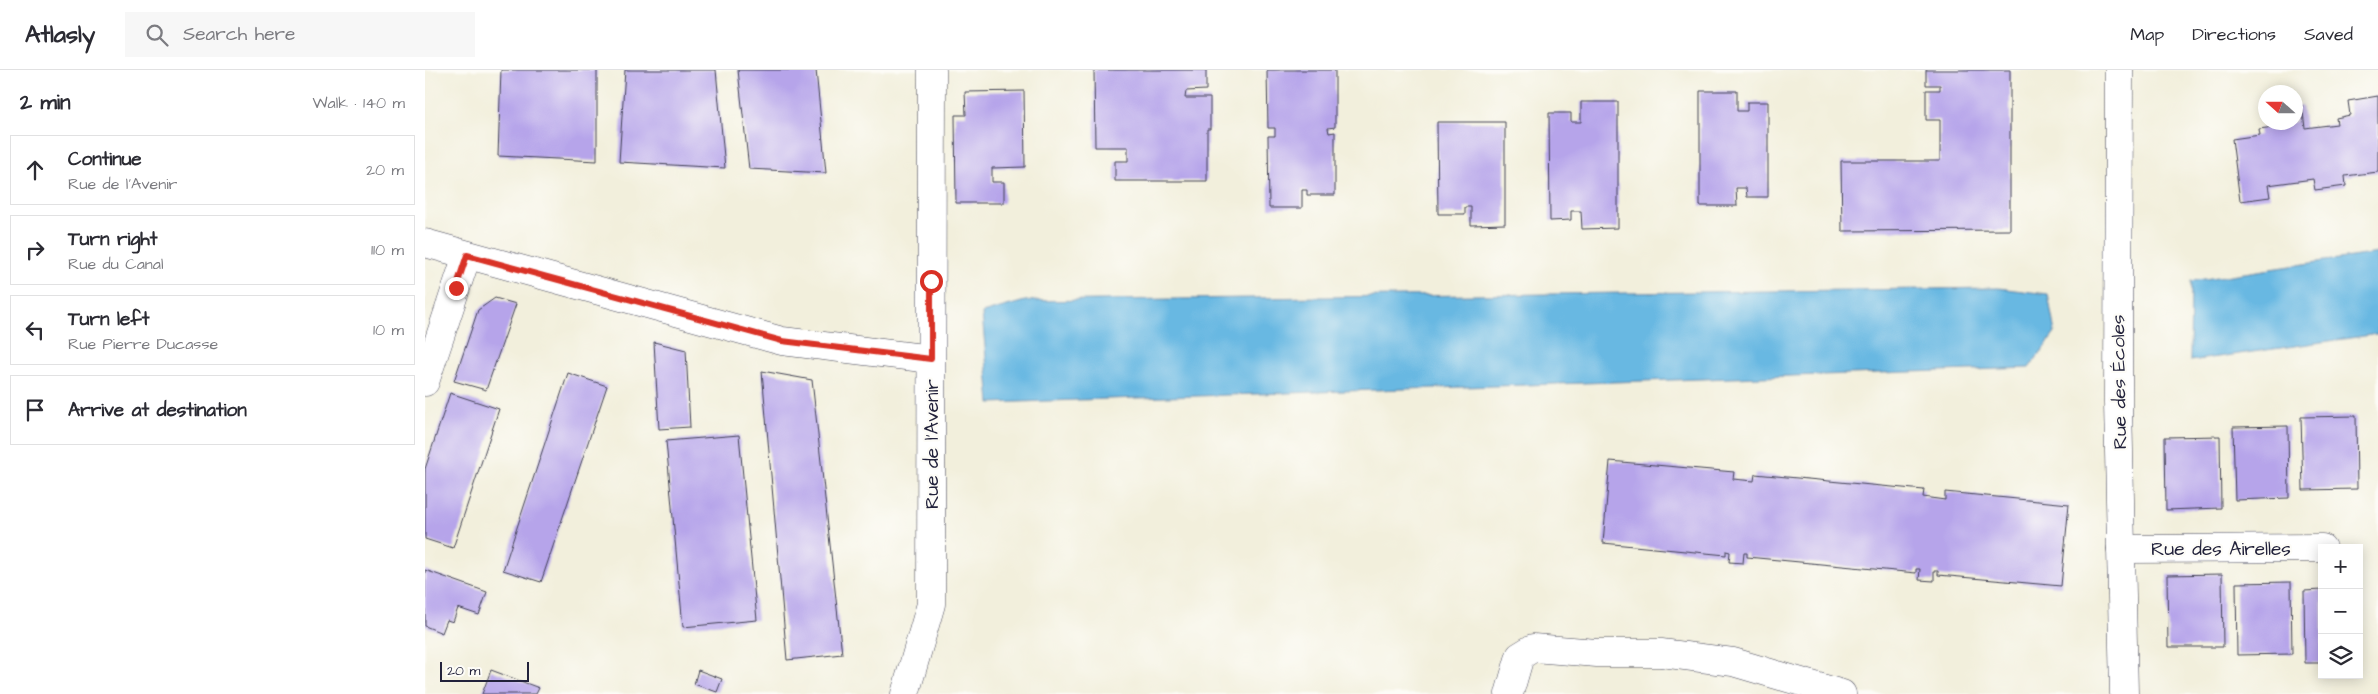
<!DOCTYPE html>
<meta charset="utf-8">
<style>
:root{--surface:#fff;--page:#f7f7f7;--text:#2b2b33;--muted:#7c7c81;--line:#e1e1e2}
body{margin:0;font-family:"Architects Daughter",sans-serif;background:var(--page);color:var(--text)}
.controls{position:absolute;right:15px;bottom:15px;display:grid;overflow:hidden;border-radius:0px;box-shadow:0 2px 12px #0003}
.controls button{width:45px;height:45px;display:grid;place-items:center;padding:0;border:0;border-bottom:1px solid var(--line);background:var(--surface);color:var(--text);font:25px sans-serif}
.compass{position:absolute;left:1833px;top:15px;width:45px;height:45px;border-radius:50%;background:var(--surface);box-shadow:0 2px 12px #0003;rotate:291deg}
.scale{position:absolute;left:15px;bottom:12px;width:89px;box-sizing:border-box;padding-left:5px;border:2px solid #22223b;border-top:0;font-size:14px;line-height:18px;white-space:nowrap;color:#22223b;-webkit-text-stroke:4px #fdfcf7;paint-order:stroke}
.stop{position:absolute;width:15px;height:15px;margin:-11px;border:4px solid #d93025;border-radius:50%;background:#fff}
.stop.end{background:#d93025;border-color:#fff;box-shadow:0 1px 5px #0008}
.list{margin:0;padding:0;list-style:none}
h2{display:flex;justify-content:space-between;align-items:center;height:65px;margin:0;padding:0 20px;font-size:21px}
h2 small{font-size:16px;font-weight:400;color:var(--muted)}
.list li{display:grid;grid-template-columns:32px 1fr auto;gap:15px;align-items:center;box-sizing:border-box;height:70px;margin:0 10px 10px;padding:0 10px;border:1px solid var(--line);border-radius:0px}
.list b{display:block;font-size:19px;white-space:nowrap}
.list p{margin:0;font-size:16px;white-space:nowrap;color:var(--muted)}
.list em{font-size:16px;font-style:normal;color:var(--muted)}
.icon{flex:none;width:28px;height:28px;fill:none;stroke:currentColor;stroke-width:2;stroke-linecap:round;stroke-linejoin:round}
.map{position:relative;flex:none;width:1953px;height:624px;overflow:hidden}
header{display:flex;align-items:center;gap:30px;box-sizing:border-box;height:70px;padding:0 25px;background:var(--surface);border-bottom:1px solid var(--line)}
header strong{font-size:24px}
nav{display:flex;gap:28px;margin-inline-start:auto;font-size:18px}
.search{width:350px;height:45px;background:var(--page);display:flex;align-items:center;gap:12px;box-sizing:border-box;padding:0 18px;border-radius:0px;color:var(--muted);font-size:19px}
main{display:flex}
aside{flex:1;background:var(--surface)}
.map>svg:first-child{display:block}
.water{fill:#67b8e2;stroke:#446d8e}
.building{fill:#b6a4ea}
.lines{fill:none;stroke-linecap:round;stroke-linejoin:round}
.minor-casing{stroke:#414153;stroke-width:29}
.minor{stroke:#fff;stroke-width:28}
.route{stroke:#d93025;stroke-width:6}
.labels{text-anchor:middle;stroke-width:4.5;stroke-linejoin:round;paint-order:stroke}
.street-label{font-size:19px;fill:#22223b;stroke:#fdfcf7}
</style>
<header>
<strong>Atlasly</strong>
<div class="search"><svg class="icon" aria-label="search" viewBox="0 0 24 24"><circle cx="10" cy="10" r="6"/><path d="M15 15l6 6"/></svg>Search here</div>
<nav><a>Map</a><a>Directions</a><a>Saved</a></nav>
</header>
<main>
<aside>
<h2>2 min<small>Walk · 140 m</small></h2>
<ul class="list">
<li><svg class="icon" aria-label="ahead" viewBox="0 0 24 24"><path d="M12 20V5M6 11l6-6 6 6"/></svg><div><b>Continue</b><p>Rue de l'Avenir</p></div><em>20 m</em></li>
<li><svg class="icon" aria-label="right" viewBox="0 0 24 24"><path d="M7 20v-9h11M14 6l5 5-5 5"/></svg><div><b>Turn right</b><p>Rue du Canal</p></div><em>110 m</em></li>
<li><svg class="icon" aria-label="left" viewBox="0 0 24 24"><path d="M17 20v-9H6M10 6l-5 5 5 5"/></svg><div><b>Turn left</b><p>Rue Pierre Ducasse</p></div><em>10 m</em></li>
<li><svg class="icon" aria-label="arrive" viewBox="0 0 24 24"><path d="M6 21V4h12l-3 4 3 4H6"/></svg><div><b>Arrive at destination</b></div></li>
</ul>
</aside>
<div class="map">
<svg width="1953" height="624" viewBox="0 0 1953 624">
<rect width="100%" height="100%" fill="#fdfcf7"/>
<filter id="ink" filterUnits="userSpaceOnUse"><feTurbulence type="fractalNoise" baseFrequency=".02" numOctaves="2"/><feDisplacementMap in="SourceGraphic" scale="10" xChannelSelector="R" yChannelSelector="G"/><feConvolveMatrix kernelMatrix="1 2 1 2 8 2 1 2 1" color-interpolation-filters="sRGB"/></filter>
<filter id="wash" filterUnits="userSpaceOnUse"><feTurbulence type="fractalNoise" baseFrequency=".0096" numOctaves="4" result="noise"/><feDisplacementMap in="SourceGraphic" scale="20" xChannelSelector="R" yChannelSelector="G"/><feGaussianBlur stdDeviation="1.12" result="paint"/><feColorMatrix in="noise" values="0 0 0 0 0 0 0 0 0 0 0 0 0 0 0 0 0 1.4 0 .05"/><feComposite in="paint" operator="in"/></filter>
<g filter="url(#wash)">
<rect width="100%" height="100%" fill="#f2efdc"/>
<g class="water">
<path d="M1953,183V264L1765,291L1766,211Z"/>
<path d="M1573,218L1623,224L1630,263L1604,298L565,333L557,243L600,231Z"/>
</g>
<g id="blocks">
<g class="building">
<path d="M76,0H172V91L73,86Z"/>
<path d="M200,0H291L300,98L194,92Z"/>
<path d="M313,0H391L401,103L324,99Z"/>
<path d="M669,0H781V20L761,21L760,28H785V59H782V111H690V91H703V77H670Z"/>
<path d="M842,0H910V57L903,58L904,63L910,62V125H882V120H877V138H844L843,66H850V58H843Z"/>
<path d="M1501,0H1585V160L1417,161L1416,91H1515V50H1501V20H1515V15H1501Z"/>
<path d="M599,21L600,97L567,98V112H579V133H531L530,45H541L540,22Z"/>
<path d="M1275,21H1312V41H1322V32H1343V127H1322L1321,118H1311L1312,136H1275Z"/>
<path d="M1953,26V102L1920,106L1921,116L1890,120L1888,109L1843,115L1845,127L1815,131L1807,69L1835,65L1834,59L1849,57L1848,52H1870V36L1877,35L1880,58L1912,54L1911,48L1925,45L1923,31Z"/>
<path d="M1156,32H1193V158L1157,159L1156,141H1146V150L1125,151L1124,43H1146V52H1156Z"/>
<path d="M1012,52H1080V154L1046,155V137H1040V144H1013Z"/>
<path d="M70,228L91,234L61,320L29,311L53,240Z"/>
<path d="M229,272L261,280L265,357L234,359Z"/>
<path d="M337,301L387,310L417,584L362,590Z"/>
<path d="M143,303L182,316L116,512L78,500Z"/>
<path d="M25,323L74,339L28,478L0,469V399Z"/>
<path d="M1931,346L1932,419L1878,420L1876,347Z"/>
<path d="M1863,356L1864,428L1810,430L1808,357Z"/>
<path d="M314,365L332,550L258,557L241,371Z"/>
<path d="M1795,366L1796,438L1741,440L1740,367Z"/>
<path d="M1185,391L1309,402L1308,409L1329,411L1330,404L1499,420L1498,427L1520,430V422L1644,434L1636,516L1513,505V501H1509V511L1494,510L1495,499H1491V503L1322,487V483H1319L1318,493L1304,492L1305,482L1301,481V485L1178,473Z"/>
<path d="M0,500L62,522L54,545L33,538L28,552L22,550L17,563L0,556Z"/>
<path d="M1797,504L1798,577H1743L1742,505Z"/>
<path d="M1866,512L1867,584L1812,585L1811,513Z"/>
<path d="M1897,520V593H1880L1879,521Z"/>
<path d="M66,600L114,618L111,624H57Z"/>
<path d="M273,600L297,609L292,622L269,614Z"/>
</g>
</g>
</g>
<g filter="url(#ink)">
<use href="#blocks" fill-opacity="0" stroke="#414153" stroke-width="1"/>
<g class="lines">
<defs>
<g id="minor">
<path d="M1694,0L1693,332L1699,624"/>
<path d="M0,173L357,271L506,289"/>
<path d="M0,312L42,185"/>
<path d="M1696,479L1897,478"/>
<path d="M480,624L506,534L507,0"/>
<path d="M1084,624L1095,586L1108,578L1172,583H1236L1308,592L1417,624"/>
</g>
</defs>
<use href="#minor" class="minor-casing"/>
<use href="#minor" class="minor"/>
</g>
</g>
<g class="lines" filter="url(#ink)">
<path class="route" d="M31,218L42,185L357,271L506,289V211"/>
</g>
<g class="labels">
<g class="street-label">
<text transform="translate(1693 312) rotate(-91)" y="7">Rue des Écoles</text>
<text transform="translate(506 374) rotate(-90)" y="7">Rue de l'Avenir</text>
<text x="1796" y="485">Rue des Airelles</text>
</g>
</g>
</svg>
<div class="controls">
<button>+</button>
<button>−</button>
<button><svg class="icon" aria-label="layers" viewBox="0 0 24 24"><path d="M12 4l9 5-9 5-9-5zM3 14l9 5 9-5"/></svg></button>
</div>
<svg class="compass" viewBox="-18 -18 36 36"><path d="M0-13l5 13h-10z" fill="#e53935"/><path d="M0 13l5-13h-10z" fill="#7c7c81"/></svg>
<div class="scale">20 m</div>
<div class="stop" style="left:506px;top:211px"></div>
<div class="stop end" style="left:31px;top:218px"></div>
</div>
</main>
